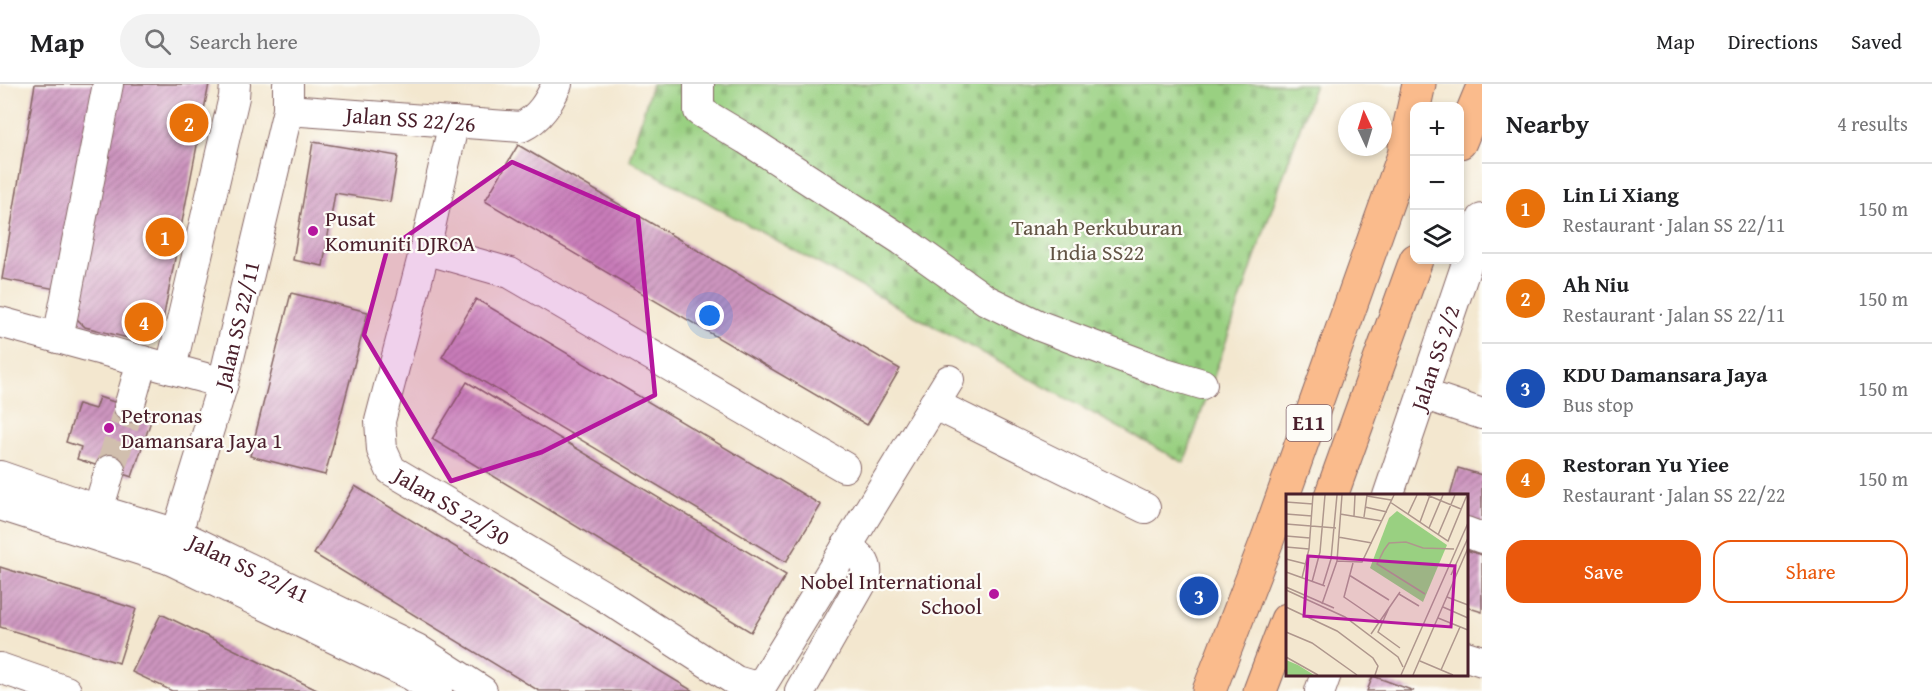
<!DOCTYPE html>
<meta charset="utf-8">
<style>
:root{--surface:#fff;--page:#f2f2f2;--text:#202124;--muted:#757577;--line:#e0e0e0;--accent:#ea580c}
body{margin:0;font-family:"Gentium Book Plus",serif;background:var(--page);color:var(--text)}
.controls{position:absolute;right:18px;top:18px;display:grid;overflow:hidden;border-radius:12px;box-shadow:0 3px 9px #0003}
.controls button{width:54px;height:54px;display:grid;place-items:center;padding:0;border:0;border-bottom:2px solid var(--line);background:var(--surface);color:var(--text);font:30px sans-serif}
.compass{position:absolute;left:1338px;top:18px;width:54px;height:54px;border-radius:50%;background:var(--surface);box-shadow:0 3px 9px #0003;rotate:356deg}
.you{position:absolute;left:710px;top:232px;width:21px;height:21px;margin:-15px;border:4px solid #fff;border-radius:50%;background:#1a73e8;box-shadow:0 0 0 9px #1a73e833}
.badge{display:grid;place-items:center;width:39px;height:39px;border-radius:50%;background:var(--accent);color:#fff;font-size:20px;font-weight:700}
.pin{position:absolute;translate:-50% -50%;border:3px solid #fff;box-shadow:0 2px 6px #0006}
.list{margin:0;padding:0;list-style:none}
h2{display:flex;justify-content:space-between;align-items:center;height:78px;margin:0;padding:0 24px;font-size:26px}
h2 small{font-size:20px;font-weight:400;color:var(--muted)}
.list li{display:grid;grid-template-columns:39px 1fr auto;gap:18px;align-items:center;box-sizing:border-box;height:90px;padding:0 24px;border-top:2px solid var(--line)}
.list b{display:block;font-size:22px;white-space:nowrap}
.list p{margin:0;font-size:20px;white-space:nowrap;color:var(--muted)}
.list em{font-size:20px;font-style:normal;color:var(--muted)}
.actions{display:flex;gap:12px;padding:18px 24px}
.actions a{flex:1;padding:14px 0;border:2px solid var(--accent);border-radius:18px;text-align:center;font-size:21px;color:var(--accent)}
.actions .main{background:var(--accent);color:#fff}
.icon{flex:none;width:33px;height:33px;fill:none;stroke:currentColor;stroke-width:2;stroke-linecap:round;stroke-linejoin:round}
.map{position:relative;flex:none;width:1482px;height:607px;overflow:hidden}
header{display:flex;align-items:center;gap:36px;box-sizing:border-box;height:84px;padding:0 30px;background:var(--surface);border-bottom:2px solid var(--line)}
header strong{font-size:28px}
nav{display:flex;gap:33px;margin-inline-start:auto;font-size:21px}
.search{width:420px;height:54px;background:var(--page);display:flex;align-items:center;gap:15px;box-sizing:border-box;padding:0 21px;border-radius:33px;color:var(--muted);font-size:22px}
main{display:flex}
aside{flex:1;background:var(--surface)}
.map>svg:first-child{display:block}
.cemetery{fill:url(#cemetery-stones);stroke:#727856;stroke-width:1.5}
.building{fill:url(#building-hatch)}
.lines{fill:none;stroke-linecap:round;stroke-linejoin:round}
.minor-tunnel{stroke:#d1bfae;stroke-width:30;stroke-dasharray:30 15;stroke-linecap:butt}
.minor-casing{stroke:#856564;stroke-width:32}
.highway-casing{stroke:#856564;stroke-width:35}
.minor{stroke:#fff;stroke-width:30}
.highway{stroke:#fabb8c;stroke-width:33}
.marked{fill:#b5179e;fill-opacity:0.2;stroke:#b5179e;stroke-width:4.5;stroke-linejoin:round}
.poi-dot{fill:#b5179e;stroke:#fdfcf7;stroke-width:2}
.labels{text-anchor:middle;stroke-width:4.5;stroke-linejoin:round;paint-order:stroke}
.shield{fill:#fdfcf7;stroke:#806168;stroke-width:1.5}
.shield-label{font-size:21px;font-weight:bold;fill:#4a1f2b}
.street-label{font-size:22px;fill:#4a1f2b;stroke:#fdfcf7}
.poi-label{font-size:22px;fill:#4a1f2b;stroke:#fdfcf7;text-anchor:start}
.park-label{font-size:22px;fill:#625445;stroke:#fdfcf7}
.inset-road{fill:none;stroke:#af978d;stroke-width:1.5}
.view{fill:#b5179e;fill-opacity:0.15;stroke:#b5179e;stroke-width:3}
.inset-edge{fill:none;stroke:#4a1f2b;stroke-width:3}
</style>
<header>
<strong>Map</strong>
<div class="search"><svg class="icon" aria-label="search" viewBox="0 0 24 24"><circle cx="10" cy="10" r="6"/><path d="M15 15l6 6"/></svg>Search here</div>
<nav><a>Map</a><a>Directions</a><a>Saved</a></nav>
</header>
<main>
<div class="map">
<svg width="1482" height="607" viewBox="0 0 1482 607">
<defs>
<pattern id="cemetery-stones" width="16" height="16" patternUnits="userSpaceOnUse" patternTransform="scale(1.5)"><rect width="16" height="16" fill="#99d081"/><path d="M2 7V4a2 2 0 0 1 4 0v3zM10 15v-3a2 2 0 0 1 4 0v3z" fill="#85b270"/></pattern>
<pattern id="building-hatch" width="6" height="6" patternUnits="userSpaceOnUse" patternTransform="scale(1.5)"><rect width="6" height="6" fill="#cd95bf"/><path d="M-1 1l2-2M0 6l6-6M5 7l2-2" fill="none" stroke="#a8799b"/></pattern>
</defs>
<rect width="100%" height="100%" fill="#fdfcf7"/>
<filter id="ink" filterUnits="userSpaceOnUse"><feTurbulence type="fractalNoise" baseFrequency=".0167" numOctaves="2"/><feDisplacementMap in="SourceGraphic" scale="12" xChannelSelector="R" yChannelSelector="G"/><feConvolveMatrix kernelMatrix="1 2 1 2 8 2 1 2 1" color-interpolation-filters="sRGB"/></filter>
<filter id="wash" filterUnits="userSpaceOnUse"><feTurbulence type="fractalNoise" baseFrequency=".008" numOctaves="4" result="noise"/><feDisplacementMap in="SourceGraphic" scale="24" xChannelSelector="R" yChannelSelector="G"/><feGaussianBlur stdDeviation="1.35" result="paint"/><feColorMatrix in="noise" values="0 0 0 0 0 0 0 0 0 0 0 0 0 0 0 0 0 1.4 0 .05"/><feComposite in="paint" operator="in"/></filter>
<g filter="url(#wash)">
<rect width="100%" height="100%" fill="#f3e7cf"/>
<path class="cemetery" d="M652,0H1315L1184,379L629,76Z"/>
<g id="blocks">
<g class="building">
<path d="M35,0H101L61,206L2,195Z"/>
<path d="M116,0H209L160,251L143,258L85,243L75,233Z"/>
<path d="M313,58L398,72L390,118L335,109L323,182L293,176Z"/>
<path d="M518,61L900,285L867,341L485,117Z"/>
<path d="M291,209L368,228L325,391L250,372Z"/>
<path d="M476,215L821,421L786,478L442,273Z"/>
<path d="M467,298L786,491L751,548L432,355Z"/>
<path d="M99,313L153,331L132,393L77,375L81,363L66,358L78,320L95,325Z"/>
<path d="M1458,384L1482,391V448L1466,443V412H1450Z"/>
<path d="M355,402L693,607H539L314,470Z"/>
<path d="M1466,466L1482,471V528L1466,523Z"/>
<path d="M0,483L136,525L119,579L0,543Z"/>
<path d="M161,530L319,607H172L132,588Z"/>
<path d="M1373,592L1414,607H1367Z"/>
</g>
</g>
</g>
<g filter="url(#ink)">
<use href="#blocks" fill-opacity="0" stroke="#856564" stroke-width="1.5"/>
<g class="lines">
<path class="minor-tunnel" d="M110,386L129,323"/>
<defs>
<g id="minor">
<path d="M699,0V27L746,55L902,156L986,216L1040,242L1165,289L1202,300"/>
<path id="s1" d="M288,26L521,43C540,34 549,18 557,0"/>
<path id="s2" d="M454,38L425,165L380,337L382,366L391,386L604,512L736,597L760,604"/>
<path d="M425,165L510,189L844,383"/>
<path d="M0,238L223,299"/>
<path d="M58,254L108,0"/>
<path d="M171,284L234,13L235,0"/>
<path d="M1423,310L1482,330"/>
<path d="M934,320L1145,424"/>
<path d="M129,323L142,277"/>
<path id="s3" d="M0,392L98,426L178,450L417,565L482,607"/>
<path id="s4" d="M1388,412L1482,135"/>
<path d="M0,421L169,475L411,591L437,607"/>
<path d="M98,426L110,386"/>
<path d="M1466,448L1482,454"/>
<path id="s5" d="M169,475L223,299L288,26V0"/>
<path d="M1466,572L1482,577"/>
<path d="M0,584L66,607"/>
<path d="M758,607L949,296"/>
<path d="M800,607L866,491C868,476 857,471 846,463"/>
<path d="M1320,607L1326,590"/>
</g>
<g id="highway">
<path d="M1460,58L1482,5"/>
<path d="M1405,63L1419,0"/>
<path d="M1331,412L1416,176"/>
<path d="M1209,607L1268,454L1414,43"/>
<path d="M1260,607L1287,536"/>
</g>
</defs>
<use href="#minor" class="minor-casing"/>
<use href="#highway" class="highway-casing"/>
<use href="#minor" class="minor"/>
<use href="#highway" class="highway"/>
</g>
</g>
<path class="marked" d="M512,78L638,133L655,311L542,368L451,397L364,251L387,166Z"/>
<g class="poi-dot">
<circle cx="313" cy="147" r="6"/>
<circle cx="109" cy="344" r="6"/>
<circle cx="994" cy="510" r="6"/>
</g>
<g class="labels">
<rect class="shield" x="1286.5" y="321" width="45" height="36" rx="4.5"/>
<g class="shield-label">
<text x="1309" y="346">E11</text>
</g>
<g class="street-label">
<text dy="8" stroke="none"><textPath href="#s1" startOffset="123">Jalan SS 22/26</textPath></text>
<text dy="8" stroke="none"><textPath href="#s5" startOffset="244">Jalan SS 22/11</textPath></text>
<text dy="8" stroke="none"><textPath href="#s4" startOffset="146">Jalan SS 2/2</textPath></text>
<text dy="8" stroke="none"><textPath href="#s2" startOffset="430">Jalan SS 22/30</textPath></text>
<text dy="8" stroke="none"><textPath href="#s3" startOffset="266">Jalan SS 22/41</textPath></text>
</g>
<g class="poi-label">
<text x="325" y="142">Pusat<tspan x="325" dy="25">Komuniti DJROA</tspan></text>
<text x="121" y="339">Petronas<tspan x="121" dy="25">Damansara Jaya 1</tspan></text>
<text x="982" y="505" text-anchor="end">Nobel International<tspan x="982" dy="25">School</tspan></text>
</g>
<g class="park-label">
<text x="1097" y="151">Tanah Perkuburan<tspan x="1097" dy="25">India SS22</tspan></text>
</g>
</g>
<g transform="translate(1286 410)">
<rect width="182" height="182" fill="#f3e7cf"/>
<path d="M111,17L161,51L137,108L84,74L103,24Z" fill="#99d081"/>
<path d="M0,166L12,171L28,181H0Z" fill="#99d081"/>
<path class="inset-road" d="M141,1L175,15M81,2L105,6M0,8L27,10M104,8L162,47L181,1M79,13L101,18M0,20L26,22M54,20L96,27M122,20L131,1M68,22L69,1M78,23L81,1M134,28L144,1M0,30L50,34M143,34L157,1M152,41L169,1M0,42L24,44M52,43L86,49M0,53L23,55M0,65L20,70M51,67L76,68L108,1M67,69L58,103L93,127M0,78L39,92M63,81L103,106M165,81L182,44M16,84L23,55L27,1M26,88L34,58L39,1M37,91L45,65L51,1M0,93L48,114M0,96L59,123L112,163L117,173M113,100L133,112M139,100L91,70L98,56L103,49L120,48L137,54L168,55M161,103L182,111M36,110L51,67L56,1M0,113L51,137L87,164L92,172L89,181M157,113L182,124M103,114L92,138L114,154M152,124L182,136M0,138L26,149L71,181M85,140L114,98M0,163L32,181M134,167L167,181M155,176L174,133M115,181L182,29M127,181L182,54"/>
<path class="view" d="M22,62L169,72L165,133L18,122Z"/>
<rect width="182" height="182" class="inset-edge"/>
</g>
</svg>
<div class="controls">
<button>+</button>
<button>−</button>
<button><svg class="icon" aria-label="layers" viewBox="0 0 24 24"><path d="M12 4l9 5-9 5-9-5zM3 14l9 5 9-5"/></svg></button>
</div>
<svg class="compass" viewBox="-18 -18 36 36"><path d="M0-13l5 13h-10z" fill="#e53935"/><path d="M0 13l5-13h-10z" fill="#757577"/></svg>
<div class="you"></div>
<div class="pin badge" style="left:165px;top:153px;background:#e8710a">1</div>
<div class="pin badge" style="left:189px;top:39px;background:#e8710a">2</div>
<div class="pin badge" style="left:1199px;top:512px;background:#1a4fb4">3</div>
<div class="pin badge" style="left:144px;top:238px;background:#e8710a">4</div>
</div>
<aside>
<h2>Nearby<small>4 results</small></h2>
<ul class="list">
<li><span class="badge" style="background:#e8710a">1</span><div><b>Lin Li Xiang</b><p>Restaurant · Jalan SS 22/11</p></div><em>150 m</em></li>
<li><span class="badge" style="background:#e8710a">2</span><div><b>Ah Niu</b><p>Restaurant · Jalan SS 22/11</p></div><em>150 m</em></li>
<li><span class="badge" style="background:#1a4fb4">3</span><div><b>KDU Damansara Jaya</b><p>Bus stop</p></div><em>150 m</em></li>
<li><span class="badge" style="background:#e8710a">4</span><div><b>Restoran Yu Yiee</b><p>Restaurant · Jalan SS 22/22</p></div><em>150 m</em></li>
</ul>
<div class="actions"><a class="main">Save</a><a>Share</a></div>
</aside>
</main>
